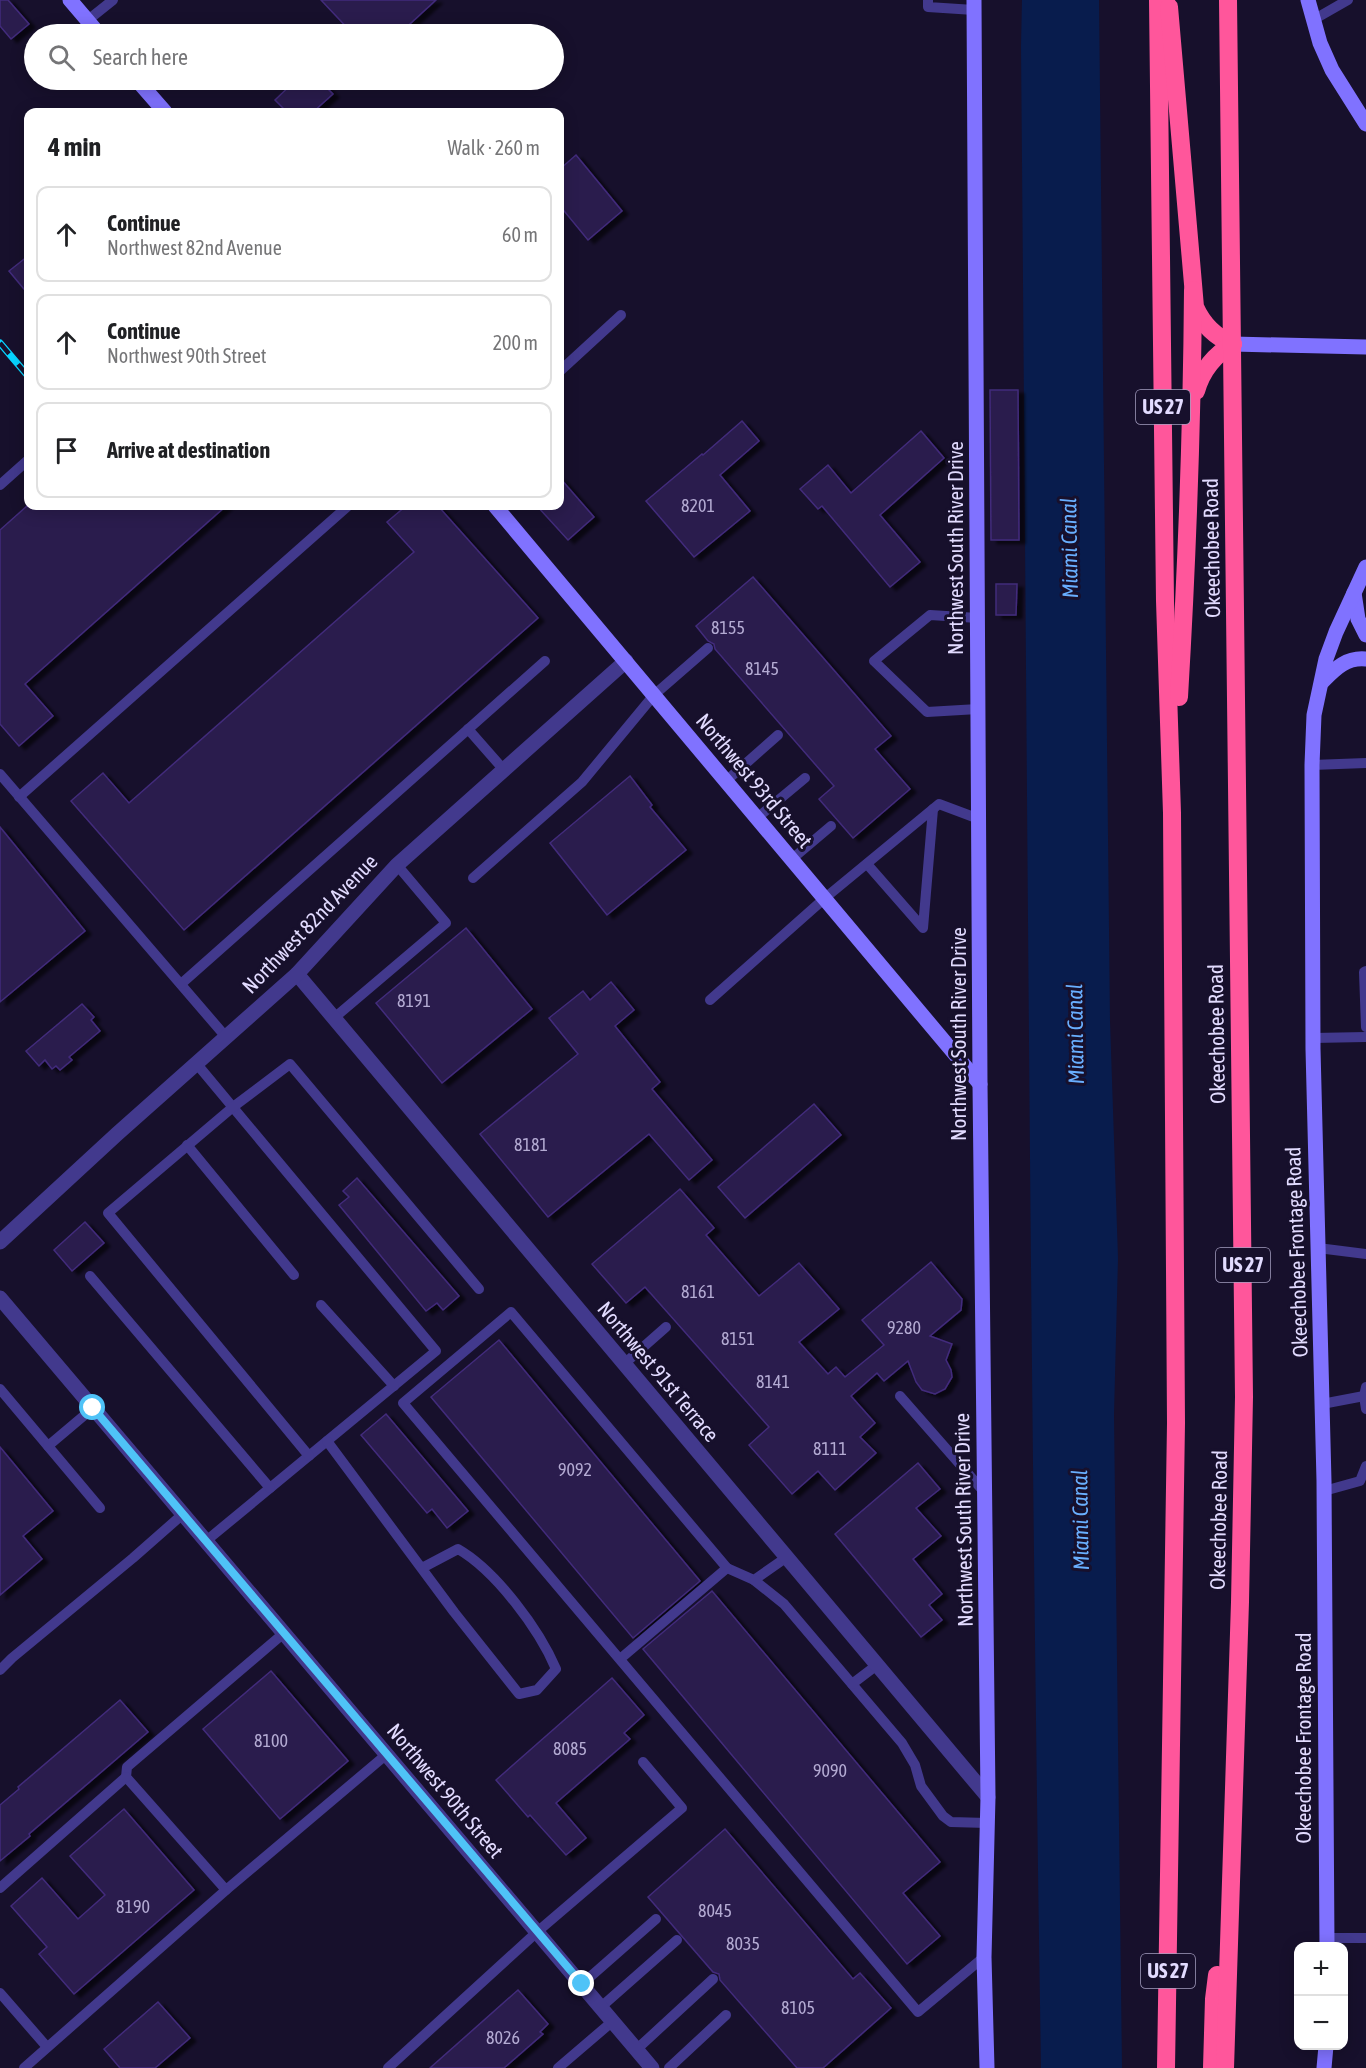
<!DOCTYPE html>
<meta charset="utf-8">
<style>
:root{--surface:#fff;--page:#f6f6f6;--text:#202124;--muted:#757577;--line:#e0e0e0}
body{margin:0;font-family:"Asap Condensed",sans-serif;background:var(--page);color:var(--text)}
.controls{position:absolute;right:18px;bottom:18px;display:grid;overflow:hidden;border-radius:12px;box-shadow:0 3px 15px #0003}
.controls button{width:54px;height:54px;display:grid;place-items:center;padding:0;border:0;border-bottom:2px solid var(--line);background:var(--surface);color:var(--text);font:30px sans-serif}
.stop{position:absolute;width:18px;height:18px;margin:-14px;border:4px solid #4fc3f7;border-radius:50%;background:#fff}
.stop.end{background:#4fc3f7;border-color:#fff;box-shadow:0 2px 6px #0008}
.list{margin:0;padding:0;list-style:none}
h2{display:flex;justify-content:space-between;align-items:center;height:78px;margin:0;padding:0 24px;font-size:26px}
h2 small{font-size:20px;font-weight:400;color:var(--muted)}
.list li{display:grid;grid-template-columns:39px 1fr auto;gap:18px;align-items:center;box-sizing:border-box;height:96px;margin:0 12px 12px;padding:0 12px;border:2px solid var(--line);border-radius:12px}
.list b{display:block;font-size:22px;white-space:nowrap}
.list p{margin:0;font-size:20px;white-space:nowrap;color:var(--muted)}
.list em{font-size:20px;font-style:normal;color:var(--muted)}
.icon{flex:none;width:33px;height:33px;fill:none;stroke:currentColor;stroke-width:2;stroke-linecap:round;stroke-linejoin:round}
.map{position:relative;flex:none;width:1366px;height:2068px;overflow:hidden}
.search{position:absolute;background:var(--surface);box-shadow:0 3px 15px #0003;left:24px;top:24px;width:540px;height:66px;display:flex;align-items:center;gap:15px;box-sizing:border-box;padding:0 21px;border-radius:33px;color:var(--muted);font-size:22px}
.panel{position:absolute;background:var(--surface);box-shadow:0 3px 15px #0003;left:24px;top:108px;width:540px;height:402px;border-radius:12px}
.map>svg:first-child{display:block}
.water{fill:#081c4d}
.building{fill:#291b4e;stroke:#422c7b;stroke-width:1.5;filter:url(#shadow)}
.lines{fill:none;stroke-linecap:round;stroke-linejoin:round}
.lane{stroke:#42398d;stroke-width:10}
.street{stroke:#42398d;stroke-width:15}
.secondary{stroke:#8072ff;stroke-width:15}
.highway{stroke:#ff569b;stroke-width:18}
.rail-casing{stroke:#07d4ff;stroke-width:7}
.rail{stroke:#17102c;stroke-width:4.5;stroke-dasharray:14;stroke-linecap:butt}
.route{stroke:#4fc3f7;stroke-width:8}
.labels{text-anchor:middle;stroke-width:6;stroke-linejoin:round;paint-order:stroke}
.number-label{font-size:18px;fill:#b4abd3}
.shield{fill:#17102c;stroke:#a59ec0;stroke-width:1.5}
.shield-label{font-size:20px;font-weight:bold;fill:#e2dbff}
.street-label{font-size:21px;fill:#e2dbff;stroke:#17102c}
.water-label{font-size:22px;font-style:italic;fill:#69afff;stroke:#17102c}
</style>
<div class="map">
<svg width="1366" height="2068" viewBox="0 0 1366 2068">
<defs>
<filter id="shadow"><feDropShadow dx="6" dy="3.5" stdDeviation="1.5" flood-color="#0009"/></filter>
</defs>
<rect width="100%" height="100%" fill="#17102c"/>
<path class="water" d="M1022,0H1099L1110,1021L1118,1258L1114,1415L1122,2068H1041C1030,1394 1027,720 1021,46Z"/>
<g class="building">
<path d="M0,0H8L29,24L11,39L0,26Z"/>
<path d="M321,0H436L399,34H353Z"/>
<path d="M296,80H319L333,94L313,112H287L275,100Z"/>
<path d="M576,155L622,211L588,240L560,206V169Z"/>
<path d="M28,256V294L9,271Z"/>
<path d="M990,390H1018L1019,540H991Z"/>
<path d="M742,421L759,441L720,475L750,511L694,557L646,501L702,454L703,455Z"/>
<path d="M921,431L944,458L880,515L920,562L890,587L822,506L818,509L800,489L828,465L851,493Z"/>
<path d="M560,478L594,517L568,540L537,506H560Z"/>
<path d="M27,506H226L25,684L53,716L19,746L0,724V530Z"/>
<path d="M406,506H438L538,618L184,930L71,801L103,773L129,803L414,552L387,522Z"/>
<path d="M753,577L891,736L875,749L910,789L853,838L819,799L834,786L715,649L714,644L708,641L696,626Z"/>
<path d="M996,584H1017L1016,615H996Z"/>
<path d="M630,776L652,805L650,807L686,850L607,915L550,843Z"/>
<path d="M0,827L85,931L0,1002Z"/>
<path d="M466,928L532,1009L442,1083L376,1003Z"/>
<path d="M611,982L634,1010L615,1026L660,1082L652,1089L712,1160L689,1180L649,1134L548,1217L480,1134L578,1054L549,1018L583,991L590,1000Z"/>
<path d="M82,1004L94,1017L91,1020L100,1031L69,1057L72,1060L60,1070L56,1066L52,1069L45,1060L39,1066L26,1051Z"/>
<path d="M814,1104L841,1135L745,1218L718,1187Z"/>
<path d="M357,1178L459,1296L443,1310L437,1303L426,1311L339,1205L349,1197L343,1191Z"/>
<path d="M680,1189L714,1228L706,1235L759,1296L799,1263L839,1309L799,1342L828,1374L836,1367L845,1377L884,1345L862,1320L931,1262L962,1299L961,1310L930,1336L952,1344L946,1360L951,1370L952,1377L945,1389L935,1394L922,1390L916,1382L908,1361L884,1381L877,1373L851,1396L875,1423L860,1437L876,1453L835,1490L818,1471L792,1494L749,1445L769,1427L645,1287L626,1303L592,1264Z"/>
<path d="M85,1222L104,1243L72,1271L54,1250Z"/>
<path d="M499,1340L700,1581L633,1638L431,1397Z"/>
<path d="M386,1414L468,1511L447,1528L432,1509L427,1513L361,1435Z"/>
<path d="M0,1447L53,1511L23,1536L42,1559L0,1595Z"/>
<path d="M918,1463L940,1489L916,1508L941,1536L913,1559L942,1594L929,1605L942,1620L921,1637L835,1534Z"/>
<path d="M712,1591L940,1862L903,1893L940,1936L907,1964L643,1649Z"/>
<path d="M271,1671L348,1761L280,1819L203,1729Z"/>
<path d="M612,1678L644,1715L624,1733L630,1739L556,1803L586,1838L566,1855L530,1815L528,1817L496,1780Z"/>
<path d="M120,1700L148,1732L29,1834L30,1836L0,1861V1805L19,1789L18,1787Z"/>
<path d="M124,1809L194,1890L74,1994L39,1954L47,1947L11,1906L42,1878L78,1919L105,1895L70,1856Z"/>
<path d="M725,1829L853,1979L860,1973L891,2008L823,2068H797L720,1980L719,1974L713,1972L648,1897Z"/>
<path d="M518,1990L548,2024L540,2032L543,2034L504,2068H430Z"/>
<path d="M158,2002L190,2038L155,2068H120L104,2049Z"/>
</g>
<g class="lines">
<g class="lane">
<path d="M928,0V7L974,10"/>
<path d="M88,20L113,0"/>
<path d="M1313,20L1348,0"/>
<path d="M560,371L621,315"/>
<path d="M0,485L28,460"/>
<path d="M978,618L930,615L874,661L927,712L978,709"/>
<path d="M468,729L504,770"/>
<path d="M1312,765L1366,763"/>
<path d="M0,774L226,1037"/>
<path d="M726,781L778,735"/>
<path d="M19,797L348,506"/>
<path d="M757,818L805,778"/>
<path d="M792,859L831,826"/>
<path d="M867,864L923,928L933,809"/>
<path d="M473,878L582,782L654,695L708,648"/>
<path d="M1366,971L1364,972L1366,1027"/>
<path d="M181,984L545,661"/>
<path d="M710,1000L825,898L939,804L979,819"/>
<path d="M334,1018L446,923L397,865"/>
<path d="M1313,1038L1366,1037"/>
<path d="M196,1063L436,1351L206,1541"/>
<path d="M187,1145L294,1275"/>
<path d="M1318,1248L1366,1254"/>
<path d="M90,1276L270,1488"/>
<path d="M321,1305L394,1386"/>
<path d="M624,1364L666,1327"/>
<path d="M1366,1387L1364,1396L1366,1409"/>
<path d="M0,1389L100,1508"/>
<path d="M900,1396L985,1493"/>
<path d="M1322,1404L1364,1396"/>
<path d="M327,1441L454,1612L519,1694L537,1690L556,1669C539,1629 496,1571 458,1549L422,1568"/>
<path d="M48,1446L93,1408"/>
<path d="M309,1456L108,1213L233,1107L290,1064L479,1289"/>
<path d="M1324,1491L1360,1481L1366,1466"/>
<path d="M727,1568L754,1580L787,1557"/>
<path d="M754,1580L784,1604L902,1743L915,1765L921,1786L943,1816L951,1822L987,1823"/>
<path d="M284,1633L127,1767L126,1777L226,1890L387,1754"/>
<path d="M620,1659L727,1568L511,1312L403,1403L918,2012L984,1957"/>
<path d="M0,1670L12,1658L133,1558L183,1514"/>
<path d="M852,1684L877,1665"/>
<path d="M0,1888L126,1777"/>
<path d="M1327,1938H1366"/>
<path d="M582,1984L656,1919"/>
<path d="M0,1993L47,2047"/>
<path d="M601,2007L677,1940"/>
<path d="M637,2049L713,1979"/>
<path d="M24,2068L226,1890"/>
<path d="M388,2068L537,1932L682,1808L643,1762"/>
<path d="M558,2068L613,2021"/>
<path d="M669,2068L726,2015"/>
</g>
<g class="street">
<path d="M297,974L988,1797"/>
<path d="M0,1242L117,1134L297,974L397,865L626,661"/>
<path d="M0,1298L652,2068"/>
</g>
<g class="secondary">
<path d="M70,0L99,34"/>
<path d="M974,0L980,1084L988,1797L984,1957L987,2068"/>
<path d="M1308,0L1320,43L1332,70L1366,124"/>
<path d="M137,80L165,112"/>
<path d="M1233,344L1366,347"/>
<path d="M495,506L980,1084"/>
<path d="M1354,593L1358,619L1366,635"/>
<path d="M1322,682C1335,669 1346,657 1366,659"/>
<path d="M1327,1946L1324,1481L1313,1049L1312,765L1314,715L1326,659L1336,632L1366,567"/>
<path d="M1324,2068L1326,2046"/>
</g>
<g class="highway">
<path d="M1158,0L1165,601L1172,813L1176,1423L1166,2068"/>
<path d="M1169,7L1195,307C1203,325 1215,337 1233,344"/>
<path d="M1196,391C1202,370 1214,355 1233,344"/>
<path d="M1179,697C1187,562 1192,426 1193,290"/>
<path d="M1212,2068L1214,1999L1217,1975"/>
<path d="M1225,2068L1240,1602L1244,1397L1228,0"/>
</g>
<defs>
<path id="rail" d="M0,343L28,376"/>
</defs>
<use href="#rail" class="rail-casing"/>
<use href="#rail" class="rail"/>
</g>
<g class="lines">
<path class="route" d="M93,1408L582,1984"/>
</g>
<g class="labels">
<g class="number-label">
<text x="698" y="512">8201</text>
<text x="728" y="634">8155</text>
<text x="762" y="675">8145</text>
<text x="414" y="1007">8191</text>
<text x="531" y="1151">8181</text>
<text x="698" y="1298">8161</text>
<text x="904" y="1334">9280</text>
<text x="738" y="1345">8151</text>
<text x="773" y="1388">8141</text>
<text x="830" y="1455">8111</text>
<text x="575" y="1476">9092</text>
<text x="271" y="1747">8100</text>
<text x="570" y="1755">8085</text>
<text x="830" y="1777">9090</text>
<text x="133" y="1913">8190</text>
<text x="715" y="1917">8045</text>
<text x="743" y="1950">8035</text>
<text x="798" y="2014">8105</text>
<text x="503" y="2044">8026</text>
</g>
<g class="shield">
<rect x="1136" y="390" width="54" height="34" rx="4.5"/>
<rect x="1216" y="1248" width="54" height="34" rx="4.5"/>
<rect x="1141" y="1954" width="54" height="34" rx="4.5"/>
</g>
<g class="shield-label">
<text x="1163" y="414">US 27</text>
<text x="1243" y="1272">US 27</text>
<text x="1168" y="1978">US 27</text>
</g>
<g class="street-label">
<text transform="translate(956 548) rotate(-90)" y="7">Northwest South River Drive</text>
<text transform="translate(1212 548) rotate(-91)" y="7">Okeechobee Road</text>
<text transform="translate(754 781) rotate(50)" y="7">Northwest 93rd Street</text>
<text transform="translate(310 924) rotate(-46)" y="7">Northwest 82nd Avenue</text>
<text transform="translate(959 1034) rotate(-90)" y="7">Northwest South River Drive</text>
<text transform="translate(1217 1034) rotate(-91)" y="7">Okeechobee Road</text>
<text transform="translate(1297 1252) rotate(-92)" y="7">Okeechobee Frontage Road</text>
<text transform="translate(658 1372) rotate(50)" y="7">Northwest 91st Terrace</text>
<text transform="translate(964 1520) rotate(-91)" y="7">Northwest South River Drive</text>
<text transform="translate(1219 1520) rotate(-89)" y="7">Okeechobee Road</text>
<text transform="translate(1304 1738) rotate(-90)" y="7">Okeechobee Frontage Road</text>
<text transform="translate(445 1791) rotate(50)" y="7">Northwest 90th Street</text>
</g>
<g class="water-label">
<text transform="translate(1069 548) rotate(-91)" y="8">Miami Canal</text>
<text transform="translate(1075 1034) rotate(-91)" y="8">Miami Canal</text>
<text transform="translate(1080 1520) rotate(-91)" y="8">Miami Canal</text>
</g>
</g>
</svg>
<div class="controls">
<button>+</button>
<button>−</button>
</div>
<div class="stop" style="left:93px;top:1408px"></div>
<div class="stop end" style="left:582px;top:1984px"></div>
<div class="search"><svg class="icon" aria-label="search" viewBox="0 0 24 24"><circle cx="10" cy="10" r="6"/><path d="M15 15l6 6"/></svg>Search here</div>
<section class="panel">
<h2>4 min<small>Walk · 260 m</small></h2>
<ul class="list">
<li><svg class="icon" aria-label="ahead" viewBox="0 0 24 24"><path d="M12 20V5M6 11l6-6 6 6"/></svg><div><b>Continue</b><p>Northwest 82nd Avenue</p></div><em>60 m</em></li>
<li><svg class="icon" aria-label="ahead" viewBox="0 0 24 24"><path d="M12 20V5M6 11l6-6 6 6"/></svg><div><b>Continue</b><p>Northwest 90th Street</p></div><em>200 m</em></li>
<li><svg class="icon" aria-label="arrive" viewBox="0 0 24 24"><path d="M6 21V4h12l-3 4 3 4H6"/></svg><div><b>Arrive at destination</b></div></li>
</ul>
</section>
</div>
